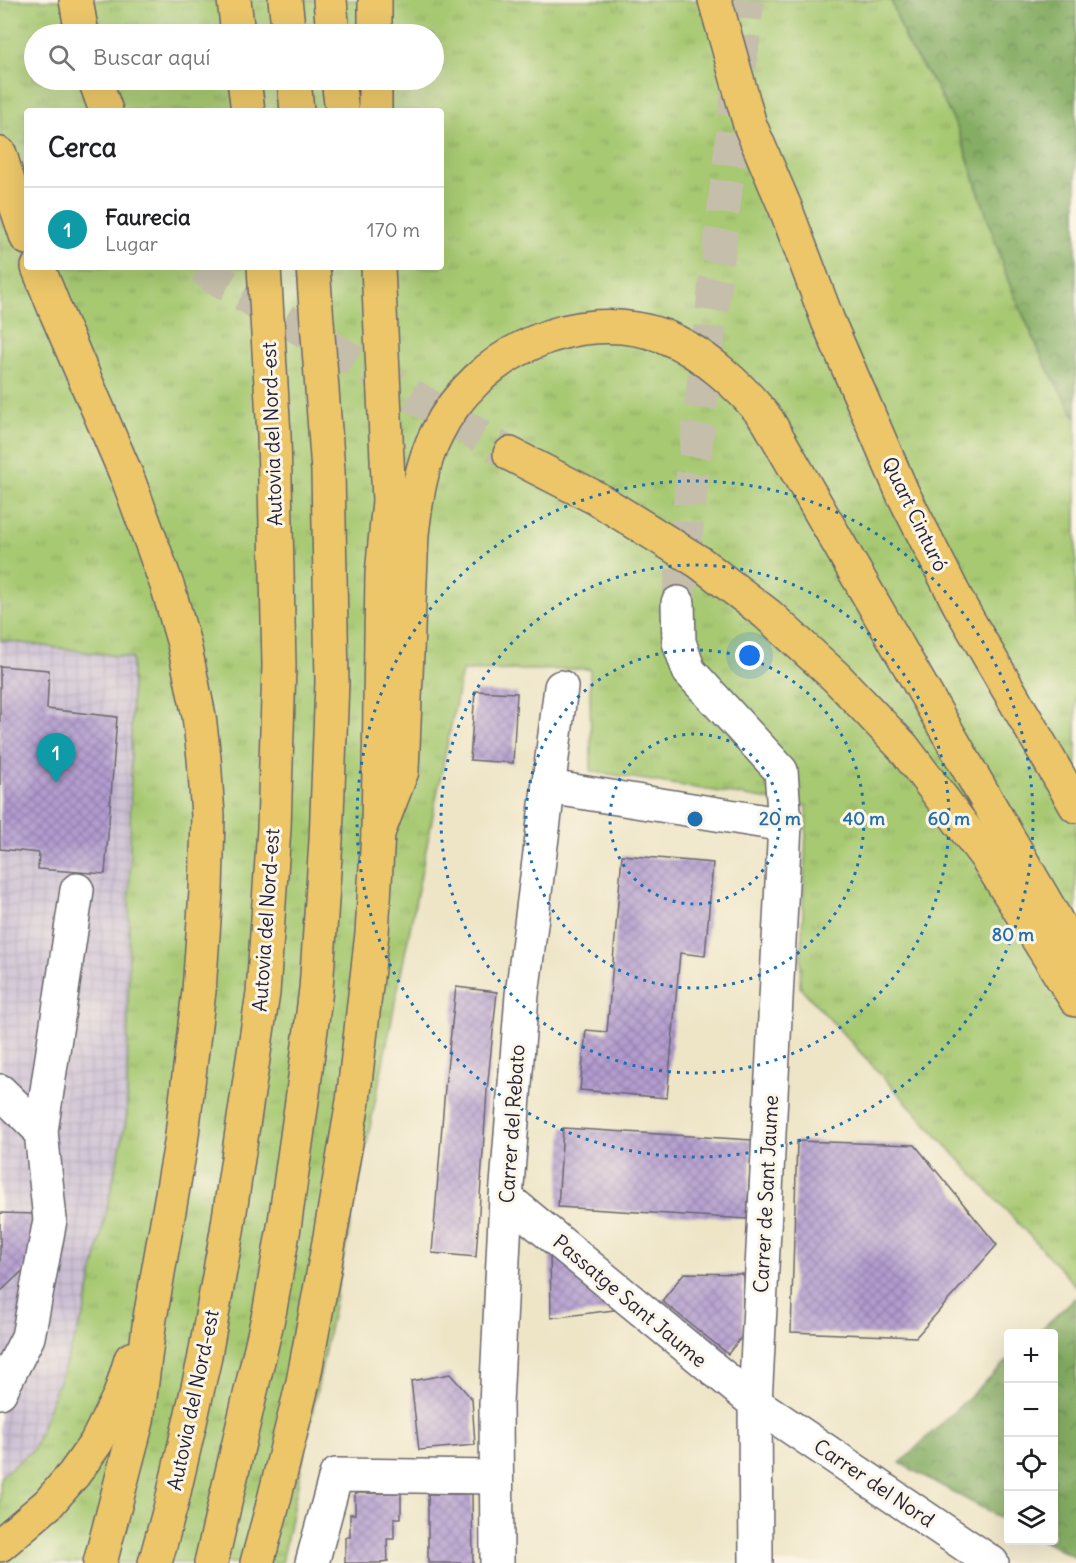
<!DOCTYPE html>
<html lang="es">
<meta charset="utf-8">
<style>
:root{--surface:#fff;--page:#f2f2f2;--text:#202124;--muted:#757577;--line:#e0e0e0;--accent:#1f6fb2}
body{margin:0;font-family:Delius,sans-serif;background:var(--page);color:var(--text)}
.controls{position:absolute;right:18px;bottom:18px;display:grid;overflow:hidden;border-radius:6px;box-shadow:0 6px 24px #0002}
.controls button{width:54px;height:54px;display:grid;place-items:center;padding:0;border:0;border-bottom:2px solid var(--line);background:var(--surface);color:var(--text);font:30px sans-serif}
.you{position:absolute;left:750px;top:656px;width:21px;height:21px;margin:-15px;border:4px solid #fff;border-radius:50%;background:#1a73e8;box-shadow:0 0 0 9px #1a73e833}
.badge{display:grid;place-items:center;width:39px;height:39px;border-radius:50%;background:var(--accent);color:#fff;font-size:20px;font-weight:700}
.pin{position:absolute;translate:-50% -50px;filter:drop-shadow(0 2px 3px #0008)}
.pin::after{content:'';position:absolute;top:32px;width:21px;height:18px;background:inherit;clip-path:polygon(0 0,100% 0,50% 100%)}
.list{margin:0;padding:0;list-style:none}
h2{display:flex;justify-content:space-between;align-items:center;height:78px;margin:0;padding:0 24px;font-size:26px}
h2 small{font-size:20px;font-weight:400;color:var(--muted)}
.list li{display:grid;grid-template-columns:39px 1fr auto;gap:18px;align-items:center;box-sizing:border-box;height:84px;padding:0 24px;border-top:2px solid var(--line)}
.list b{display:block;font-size:22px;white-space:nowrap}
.list p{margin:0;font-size:20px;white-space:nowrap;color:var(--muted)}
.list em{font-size:20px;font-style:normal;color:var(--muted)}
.icon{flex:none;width:33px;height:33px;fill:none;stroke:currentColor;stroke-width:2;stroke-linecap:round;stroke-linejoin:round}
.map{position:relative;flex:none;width:1076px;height:1563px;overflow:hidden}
.search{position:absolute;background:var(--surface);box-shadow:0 6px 24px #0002;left:24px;top:24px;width:420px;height:66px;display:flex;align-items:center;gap:15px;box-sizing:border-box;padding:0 21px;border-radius:33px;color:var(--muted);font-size:22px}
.panel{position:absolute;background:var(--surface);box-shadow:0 6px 24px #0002;left:24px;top:108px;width:420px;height:162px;border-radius:6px}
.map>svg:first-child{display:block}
.industrial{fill:url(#industrial-grid)}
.grass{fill:url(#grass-tufts);stroke:#647656;stroke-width:1.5;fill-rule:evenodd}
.forest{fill:url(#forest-crowns);stroke:#546850;stroke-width:1.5}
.building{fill:url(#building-cross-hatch)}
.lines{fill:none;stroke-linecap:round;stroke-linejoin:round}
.minor-tunnel{stroke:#c5beab;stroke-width:33;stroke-dasharray:33 16;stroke-linecap:butt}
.highway-tunnel{stroke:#c5beab;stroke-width:33;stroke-dasharray:33 16;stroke-linecap:butt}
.minor-casing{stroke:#69666c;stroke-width:36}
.highway-casing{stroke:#69666c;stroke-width:36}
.minor{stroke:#fff;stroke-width:33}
.highway{stroke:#ecc669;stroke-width:33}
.ring{fill:none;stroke:#1f6fb2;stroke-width:3;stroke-dasharray:3 6}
.labels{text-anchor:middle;stroke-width:6;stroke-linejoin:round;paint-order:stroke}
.street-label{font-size:20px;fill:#22223b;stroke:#fcf5e5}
.centre{fill:#1f6fb2;stroke:#fcf5e5;stroke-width:3}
.ring-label{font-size:18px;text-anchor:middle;font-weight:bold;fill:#1f6fb2;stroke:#fcf5e5;stroke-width:6;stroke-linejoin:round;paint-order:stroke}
</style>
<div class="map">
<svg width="1076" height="1563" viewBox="0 0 1076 1563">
<defs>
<pattern id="industrial-grid" width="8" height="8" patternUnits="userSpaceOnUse" patternTransform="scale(1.5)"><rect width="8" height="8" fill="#ccbfd4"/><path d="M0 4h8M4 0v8" fill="none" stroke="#afa4b7"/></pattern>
<pattern id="grass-tufts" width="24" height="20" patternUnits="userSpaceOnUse" patternTransform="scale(1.5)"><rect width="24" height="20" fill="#a7c972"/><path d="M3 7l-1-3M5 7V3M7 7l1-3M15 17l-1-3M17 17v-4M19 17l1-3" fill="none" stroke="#8fac64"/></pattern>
<pattern id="forest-crowns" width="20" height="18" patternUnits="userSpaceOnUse" patternTransform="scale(1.5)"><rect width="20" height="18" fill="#85ad64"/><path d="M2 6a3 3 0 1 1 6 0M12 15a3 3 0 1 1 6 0" fill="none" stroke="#6c8c54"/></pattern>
<pattern id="building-cross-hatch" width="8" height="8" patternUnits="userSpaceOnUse" patternTransform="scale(1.5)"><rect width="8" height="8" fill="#b29bcf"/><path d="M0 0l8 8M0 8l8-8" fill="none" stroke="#907ea9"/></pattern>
</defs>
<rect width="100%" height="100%" fill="#fcf5e5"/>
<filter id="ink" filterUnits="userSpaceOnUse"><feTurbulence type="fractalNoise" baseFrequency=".0167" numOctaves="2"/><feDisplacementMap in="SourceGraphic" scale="12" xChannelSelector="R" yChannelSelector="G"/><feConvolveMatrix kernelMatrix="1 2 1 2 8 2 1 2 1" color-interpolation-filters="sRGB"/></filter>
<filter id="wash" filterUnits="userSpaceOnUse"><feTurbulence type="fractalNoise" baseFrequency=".008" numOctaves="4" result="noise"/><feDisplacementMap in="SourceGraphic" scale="24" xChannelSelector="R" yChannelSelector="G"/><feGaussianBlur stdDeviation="1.35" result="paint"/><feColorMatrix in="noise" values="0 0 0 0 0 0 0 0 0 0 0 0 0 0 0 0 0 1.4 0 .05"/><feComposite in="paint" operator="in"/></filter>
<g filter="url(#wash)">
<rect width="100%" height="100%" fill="#eee5c7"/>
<path class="industrial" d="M0,640L132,658L127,1116L84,1314L33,1450L0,1477Z"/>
<path class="grass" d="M0,0H891L907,44L935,85L958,129L1009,283L1045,364L1076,418V1286L800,987L807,806L591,771L590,669L462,671L282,1563H0V1477L33,1450L84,1314L127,1116L132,658L0,640ZM34,34H434V80H34ZM27,111H441V267H27Z"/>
<g class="forest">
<path d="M891,0H1076V418L1045,364L1009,283L958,129L935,85L907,44Z"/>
<path d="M1076,1297V1558L1043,1541L1054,1540V1334L1037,1333Z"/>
<path d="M1008,1360V1522L900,1463Z"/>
</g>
<g id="blocks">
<g class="building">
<path d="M0,666L49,670L47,709L117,717L105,874L38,869L39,853L0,849Z"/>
<path d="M475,691L517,693L513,763L470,760Z"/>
<path d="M622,855L713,863L705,956L680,953L667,1098L580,1090L586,1030L607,1032Z"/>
<path d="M456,987L497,992L487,1091L476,1257L432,1253L445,1087Z"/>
<path d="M563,1128L752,1140L747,1219L558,1207Z"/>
<path d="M797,1141L915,1145L997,1245L916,1337L791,1332Z"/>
<path d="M0,1213L35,1214V1259L0,1292Z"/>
<path d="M550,1248L630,1308L551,1318Z"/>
<path d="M684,1273L743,1274V1335L728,1354L662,1301Z"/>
<path d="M450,1374L472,1399L475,1445L419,1450L411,1381Z"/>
<path d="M355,1493H401V1518H394V1539H387L388,1561L381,1562V1563H345V1537H350V1514H355Z"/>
<path d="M428,1494H472L473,1563H428Z"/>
</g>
</g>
</g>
<g filter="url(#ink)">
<use href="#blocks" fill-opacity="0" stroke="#69666c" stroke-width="1.5"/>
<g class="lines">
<path class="minor-tunnel" d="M678,603L748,0"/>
<path class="highway-tunnel" d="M202,267L212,276L510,454"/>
<defs>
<g id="minor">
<path d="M678,603L679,642L689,671L781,771L785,825L755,1403L756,1563"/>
<path d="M549,787L785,825"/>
<path d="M0,1091L41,1131"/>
<path d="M506,1198L755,1403L992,1563"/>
<path d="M0,1392L28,1337L50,1220L41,1131L77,890"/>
<path d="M312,1563L336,1475L496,1477"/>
<path d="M497,1563L496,1404L506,1198L522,995L561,687"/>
</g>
<g id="highway">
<path d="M76,0L82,34"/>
<path d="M234,0L238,34"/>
<path d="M285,0L289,34"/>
<path d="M330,0L333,34"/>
<path d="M375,0V34"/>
<path d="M715,0L750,125L785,207L828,321L903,494L960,606L1076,806"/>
<path d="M95,80L106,111"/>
<path d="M244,80L248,111"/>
<path d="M294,80L297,111"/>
<path d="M338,80L342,111"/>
<path d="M375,80V111"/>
<path d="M0,154L10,188L27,238"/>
<path d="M38,267L56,312L128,479L168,588L184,644L199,716L204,758L208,816L206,892L199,991L181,1143L150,1318L137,1421L100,1563"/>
<path d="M510,454L596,498L699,562L767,614L836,677L903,747L987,858L1076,1000"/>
<path d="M378,833L402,771L412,534C416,500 421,464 437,433C476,353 577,305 663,336C702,351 743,388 768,421L1076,955"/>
<path d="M0,1545L48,1504L74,1474L96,1443L120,1395L131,1359"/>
<path d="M155,1563L171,1505L204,1361L227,1231L263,993L274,828L279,666L274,435L264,267"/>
<path d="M211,1563L270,1309L285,1221L302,1101L316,989L326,841L332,682L328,471L313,267"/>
<path d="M257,1563L272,1508L303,1382L329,1242L353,1101L372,933L378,833L382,574L389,501L378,267"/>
</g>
</defs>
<use href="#minor" class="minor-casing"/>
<use href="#highway" class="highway-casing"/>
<use href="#minor" class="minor"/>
<use href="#highway" class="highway"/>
</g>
</g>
<g class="ring">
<circle cx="695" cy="819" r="85"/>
<circle cx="695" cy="819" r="169"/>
<circle cx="695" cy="819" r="254"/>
<circle cx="695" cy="819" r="338"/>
</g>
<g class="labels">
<g class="street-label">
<text transform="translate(272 434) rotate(-92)" y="7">Autovia del Nord-est</text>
<text transform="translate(915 514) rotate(64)" y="7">Quart Cinturó</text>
<text transform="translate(266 920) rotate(-86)" y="7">Autovia del Nord-est</text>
<text transform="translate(512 1124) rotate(-86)" y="7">Carrer del Rebato</text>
<text transform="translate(766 1194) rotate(-87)" y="7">Carrer de Sant Jaume</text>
<text transform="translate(630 1301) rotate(40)" y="7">Passatge Sant Jaume</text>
<text transform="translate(193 1400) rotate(-78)" y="7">Autovia del Nord-est</text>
<text transform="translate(874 1483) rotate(34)" y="7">Carrer del Nord</text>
</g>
</g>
<circle cx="695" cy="819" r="9" class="centre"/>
<g class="ring-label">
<text x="780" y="825">20 m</text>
<text x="864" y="825">40 m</text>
<text x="949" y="825">60 m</text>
<text x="1013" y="941">80 m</text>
</g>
</svg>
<div class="controls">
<button>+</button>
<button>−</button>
<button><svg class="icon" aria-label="locate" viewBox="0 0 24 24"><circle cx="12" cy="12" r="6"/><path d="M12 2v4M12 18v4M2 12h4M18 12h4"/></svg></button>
<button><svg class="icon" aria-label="layers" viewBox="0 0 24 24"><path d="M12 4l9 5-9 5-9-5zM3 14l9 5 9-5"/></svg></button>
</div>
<div class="you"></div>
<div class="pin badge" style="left:56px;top:783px;background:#0f9aa8">1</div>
<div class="search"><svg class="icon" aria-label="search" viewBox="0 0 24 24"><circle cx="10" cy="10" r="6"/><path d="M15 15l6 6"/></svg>Buscar aquí</div>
<section class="panel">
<h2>Cerca<small></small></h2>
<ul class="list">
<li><span class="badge" style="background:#0f9aa8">1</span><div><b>Faurecia</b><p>Lugar</p></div><em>170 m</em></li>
</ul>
</section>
</div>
